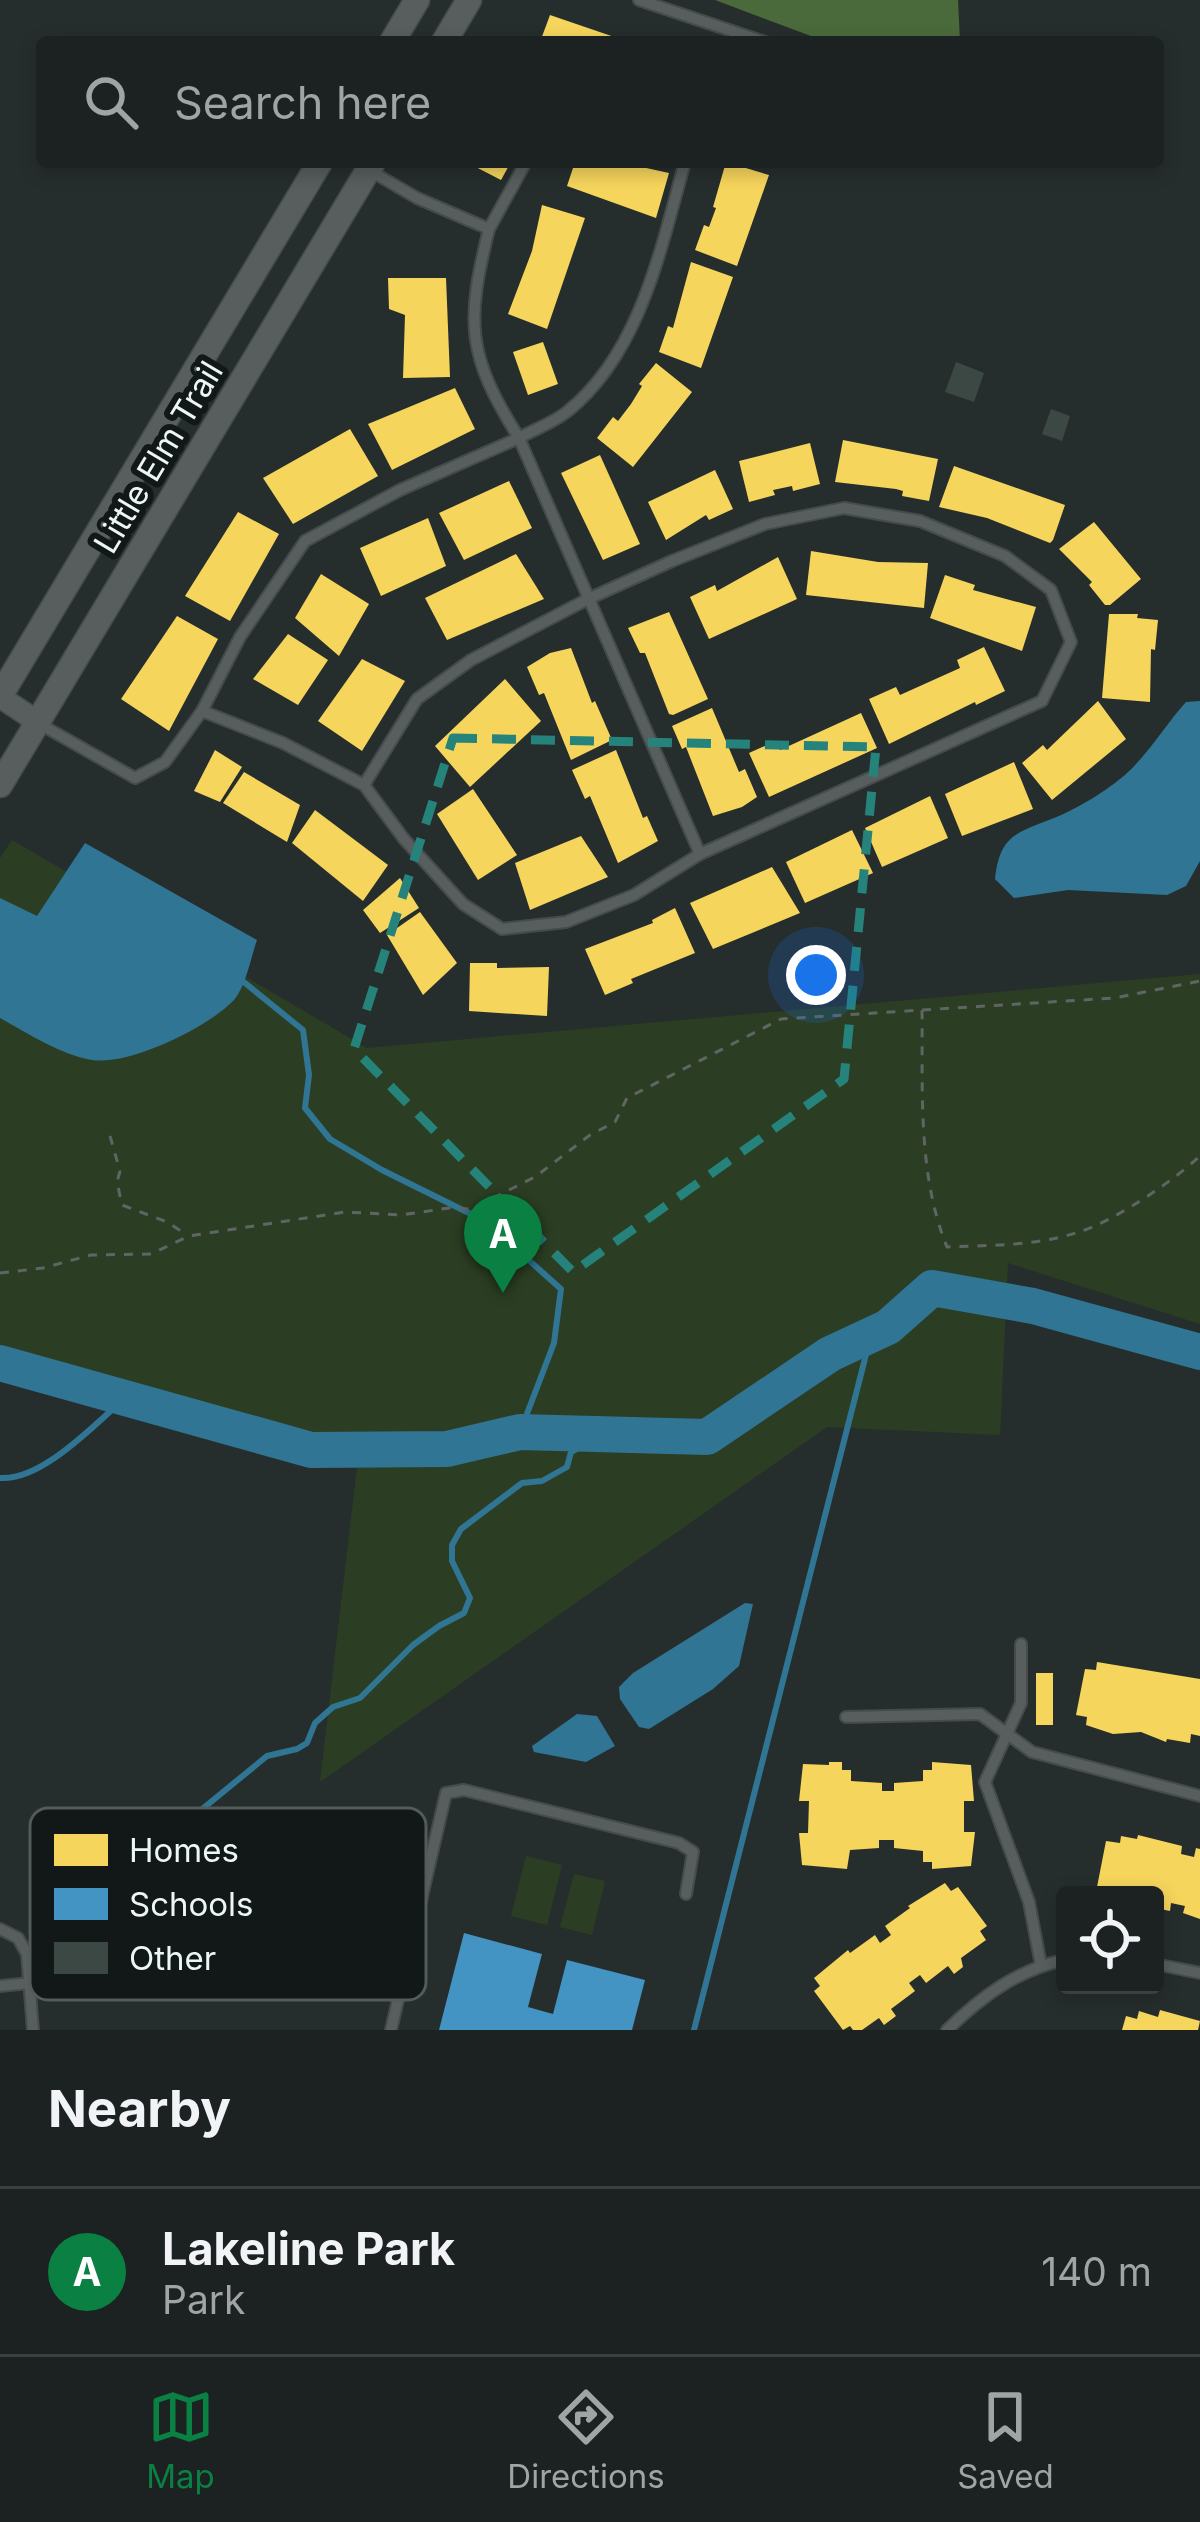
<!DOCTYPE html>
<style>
:root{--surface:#1c2222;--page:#252a2a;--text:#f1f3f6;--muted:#a0a4a5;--line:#3a3f40;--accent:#0b8043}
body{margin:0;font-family:Inter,sans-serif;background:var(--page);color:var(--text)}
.controls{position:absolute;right:36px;bottom:36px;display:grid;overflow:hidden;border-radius:12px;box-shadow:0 6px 18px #0003}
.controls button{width:108px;height:108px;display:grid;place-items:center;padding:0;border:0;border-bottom:3px solid var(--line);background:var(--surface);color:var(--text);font:60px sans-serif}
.you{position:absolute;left:816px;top:975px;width:42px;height:42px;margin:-30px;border:9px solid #fff;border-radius:50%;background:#1a73e8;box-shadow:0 0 0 18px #1a73e833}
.badge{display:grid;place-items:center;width:78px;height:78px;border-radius:50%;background:var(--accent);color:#fff;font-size:39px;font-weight:700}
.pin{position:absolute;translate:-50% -99px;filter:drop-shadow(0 3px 6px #0008)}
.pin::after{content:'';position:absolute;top:63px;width:42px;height:36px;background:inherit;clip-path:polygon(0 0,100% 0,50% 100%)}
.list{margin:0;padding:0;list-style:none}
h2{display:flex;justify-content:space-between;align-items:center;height:156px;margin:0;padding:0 48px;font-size:51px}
h2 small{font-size:39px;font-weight:400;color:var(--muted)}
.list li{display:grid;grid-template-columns:78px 1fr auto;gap:36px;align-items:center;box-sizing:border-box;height:168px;padding:0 48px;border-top:3px solid var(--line)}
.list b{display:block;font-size:45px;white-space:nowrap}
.list p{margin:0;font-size:39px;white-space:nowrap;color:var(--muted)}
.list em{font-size:39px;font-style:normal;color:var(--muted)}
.icon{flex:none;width:66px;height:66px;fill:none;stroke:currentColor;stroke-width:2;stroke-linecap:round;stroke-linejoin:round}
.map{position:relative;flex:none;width:1200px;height:2030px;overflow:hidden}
.search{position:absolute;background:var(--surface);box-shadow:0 6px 18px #0003;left:36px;right:36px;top:36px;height:132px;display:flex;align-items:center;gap:30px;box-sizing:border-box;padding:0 42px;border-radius:12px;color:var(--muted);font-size:45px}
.sheet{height:324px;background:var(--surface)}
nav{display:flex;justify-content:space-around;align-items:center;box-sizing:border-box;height:168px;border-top:3px solid var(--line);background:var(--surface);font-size:33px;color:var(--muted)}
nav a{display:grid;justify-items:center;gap:6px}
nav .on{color:var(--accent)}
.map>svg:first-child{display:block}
.green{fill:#2b3e23}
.forest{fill:#4a6a3b}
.water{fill:#307594}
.homes{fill:#f6d55c}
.schools{fill:#4393c3}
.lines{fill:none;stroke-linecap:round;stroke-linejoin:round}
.stream{stroke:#307594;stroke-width:6}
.river{stroke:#307594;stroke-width:36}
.building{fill:#3c4844}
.service-casing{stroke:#444b4a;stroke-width:14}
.minor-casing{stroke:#444b4a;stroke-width:24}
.tertiary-casing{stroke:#444b4a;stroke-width:27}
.path{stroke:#606564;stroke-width:3;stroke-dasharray:9 9;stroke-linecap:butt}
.service{stroke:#585e5d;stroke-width:10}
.minor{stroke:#585e5d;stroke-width:21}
.tertiary{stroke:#585e5d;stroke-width:24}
.marked{fill:none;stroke:#25837b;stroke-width:9;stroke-dasharray:24 15;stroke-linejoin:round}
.labels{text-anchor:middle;stroke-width:12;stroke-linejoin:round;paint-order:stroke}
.street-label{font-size:33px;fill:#ecf6f4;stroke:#111817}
.key{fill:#111817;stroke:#535b59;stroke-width:3}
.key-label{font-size:33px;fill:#ecf6f4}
</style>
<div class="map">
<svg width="1200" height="2030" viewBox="0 0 1200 2030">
<rect width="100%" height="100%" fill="#262e2d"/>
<g class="green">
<path d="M12,840L367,1048L1200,974V1324L1008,1263L1000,1435L827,1427L320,1782L359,1451L0,1358V858Z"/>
<path d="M526,1856L562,1865L547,1925L511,1916Z"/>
<path d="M574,1874L605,1881L592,1935L560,1927Z"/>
</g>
<path class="forest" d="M715,0H958L960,42H827Z"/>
<g class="water">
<path d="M1200,701V861L1186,886L1167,895L1068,890L1014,898L995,879C1000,834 1017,833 1054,818C1077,809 1108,790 1126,774C1149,753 1166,724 1186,702Z"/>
<path d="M85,843L257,940C251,957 246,986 234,1000C209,1027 129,1066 92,1060C59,1054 29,1034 0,1018V898L37,916Z"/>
<path d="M745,1603L753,1604L739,1666L713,1689L649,1729L639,1727L620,1699L619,1687L633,1673Z"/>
<path d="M577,1714L597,1716L615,1746L586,1762L534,1752L532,1746Z"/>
</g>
<g class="homes">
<path d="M550,15L626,41V42H540Z"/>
<path d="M466,162H511L501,180Z"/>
<path d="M575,162H619L669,173L656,218L567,186Z"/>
<path d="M726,162L769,175L737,266L695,250L704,225L709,227L716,208L713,207Z"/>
<path d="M542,205L585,218L547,329L508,314L532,251Z"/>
<path d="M691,262L733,277L701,368L659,352L668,326L673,328Z"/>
<path d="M388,278H446L450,377L403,378L405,315L389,309Z"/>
<path d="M543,342L558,384L528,395L513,352Z"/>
<path d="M656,363L692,392L633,467L597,438L613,417L618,421L631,404L642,386L639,384Z"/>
<path d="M455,388L475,429L392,470L368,424Z"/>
<path d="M350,429L378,476L293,524L263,478Z"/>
<path d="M843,440L938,459L929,501L902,496L903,491L896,489L835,482Z"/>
<path d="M810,443L820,484L793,491L792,486L773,490L775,495L749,502L739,461Z"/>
<path d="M600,455L640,544L603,560L561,473Z"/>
<path d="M954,466L1065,505L1053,540L1050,543L987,518L939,507Z"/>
<path d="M715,470L733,509L709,520L706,515L666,540L648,502Z"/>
<path d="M509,481L532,528L464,560L439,513Z"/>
<path d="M238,512L279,534L230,621L185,596Z"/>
<path d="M428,518L446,566L381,596L360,548Z"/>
<path d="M1094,522L1141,579L1110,605H1105L1089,585L1092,582L1059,549Z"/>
<path d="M811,551L878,562L928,563L924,608L806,595Z"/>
<path d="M516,554L544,599L447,640L425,598Z"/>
<path d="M778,557L797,599L709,639L690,597L715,585L717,591Z"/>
<path d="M321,574L369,604L339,656L295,618Z"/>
<path d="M945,575L975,585L973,590L1036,607L1022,651L930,618Z"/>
<path d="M669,612L708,699L673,715L669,714L645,653H640L628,628Z"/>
<path d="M1109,614H1138L1137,618L1158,620L1155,650L1151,649L1150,702L1102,698Z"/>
<path d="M177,616L218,639L169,731L121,699Z"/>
<path d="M288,634L328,660L298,705L253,679Z"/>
<path d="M984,647L1005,691L976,705L975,702L889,744L869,699L896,687L900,695L960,668L957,660Z"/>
<path d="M571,648L592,703L595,701L612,740L571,760L544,693L539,695L527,667L550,653Z"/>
<path d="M362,659L405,681L362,751L318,721Z"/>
<path d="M505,679L541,721L470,787L435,746Z"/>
<path d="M1098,701L1126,739L1052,800L1022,763L1043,745L1047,750Z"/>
<path d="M712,708L739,772L745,769L757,797L742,807L713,816L686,747L682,749L672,726Z"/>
<path d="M861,713L877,748L769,797L749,753L776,741L780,750Z"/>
<path d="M215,750L242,767L220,802L194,791Z"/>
<path d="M616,750L643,818L647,816L658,841L618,863L590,796L585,799L572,770Z"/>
<path d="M1014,762L1033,809L962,836L945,794Z"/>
<path d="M244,772L300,805L287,842L223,803Z"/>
<path d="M473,789L517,855L478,880L437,814Z"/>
<path d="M930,796L948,838L882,867L865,828Z"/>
<path d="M315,810L388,865L363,901L292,843Z"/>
<path d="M852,830L873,873L805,903L786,862Z"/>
<path d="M581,836L608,877L530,910L515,863Z"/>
<path d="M772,867L800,913L713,949L690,903Z"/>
<path d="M400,878L419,908L380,933L363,910Z"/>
<path d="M675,908L695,953L631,979L633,983L605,995L585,949L653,923L652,920Z"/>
<path d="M420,912L457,963L423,995L387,935Z"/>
<path d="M470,963H497V968L549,967L547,1016L469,1011Z"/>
<path d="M1097,1662L1200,1679V1736L1191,1734L1190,1743L1167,1739L1166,1742L1141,1732L1113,1734L1086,1725L1087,1717L1076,1715L1085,1669L1096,1670Z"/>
<rect x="1036" y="1673" width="17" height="52"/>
<path d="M829,1762H842V1770H851V1781L882,1783V1791H894V1783L923,1781V1770H932V1762L971,1765L974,1801H964V1832H975L971,1866L932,1869V1862H923V1851L894,1848V1840H879V1848L850,1850L847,1869L802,1865L799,1833H808L809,1801H799L803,1764L829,1765Z"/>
<path d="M1138,1835L1182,1846L1181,1854L1194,1857L1196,1848L1200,1849V1919L1183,1913L1185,1906L1171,1903L1170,1911L1155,1908V1895H1107L1108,1889L1097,1887L1106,1841L1120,1843L1121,1836L1137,1839Z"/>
<path d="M945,1883L951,1891L958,1887L987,1926L980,1931L986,1940L961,1958L963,1967L954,1974L948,1966L926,1983L920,1975L909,1983L915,1991L891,2009L896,2016L884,2025L879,2018L862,2030H853L850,2026L843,2030L814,1991L820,1986L814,1978L848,1950L850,1953L875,1935L880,1943L891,1935L885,1926L910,1908L908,1906Z"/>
<path d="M1070,1985H1122L1123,1990L1070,1993Z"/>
<path d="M1160,2010L1200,2021L1198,2030H1122L1126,2016L1137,2019L1139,2011L1158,2017Z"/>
</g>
<path class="schools" d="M464,1933L542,1954L528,2007L553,2014L567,1960L645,1980L632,2030H439Z"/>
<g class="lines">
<g class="stream">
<path d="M240,979L303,1030L309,1075L305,1108L330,1139L382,1170L485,1221L561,1289L554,1343L520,1432"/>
<path d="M0,1478C42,1481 95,1424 125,1398"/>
<path d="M173,1833L267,1756L297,1749L307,1743L315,1723L333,1707L360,1698L413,1645L439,1626L464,1613L470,1598L452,1561V1545L461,1529L522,1483L542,1481L567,1467L571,1452L604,1434"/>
<path d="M694,2030L871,1335"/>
</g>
<path class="river" d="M0,1363L311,1450L447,1449L520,1432L707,1437L830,1354L888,1327L932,1288L1033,1306L1200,1352"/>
</g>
<g class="building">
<path d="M956,362L984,373L974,402L945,392Z"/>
<path d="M1051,409L1070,416L1062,441L1042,434Z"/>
</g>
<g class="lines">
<defs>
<g id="service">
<path d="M639,0L765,42"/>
<path d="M369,170L417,198L489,229L526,162"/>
<path d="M202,711L283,743L364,785L404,839L463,904L502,929L566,922L634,895L700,854"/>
<path d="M38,723L135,778L165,762L202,711L240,637L305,541L400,490L519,438C466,354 466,322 489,229"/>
<path d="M364,785L417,699L471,660L588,599L672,561L765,524L844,508L920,521L1005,556L1051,590L1071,642L1042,701L700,854L519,438C535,429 555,422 568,411C641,352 661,247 685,162"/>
<path d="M1021,1644V1703L985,1782L1029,1902L1041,1965"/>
<path d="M846,1717L980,1714L1032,1752L1200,1796"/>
<path d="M0,1929L18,1938L27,1954L33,2030"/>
<path d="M1155,1964L1200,1973"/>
<path d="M0,1986L30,1983"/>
<path d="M391,2030L446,1793L464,1790L679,1843L693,1852L686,1894"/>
<path d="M947,2030C981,1997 1018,1969 1065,1960"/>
</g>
<path id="minor" d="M0,697L38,722"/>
<g id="tertiary">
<path d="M392,42L417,0"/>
<path d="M444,42L469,0"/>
<path d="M0,696L320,162"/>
<path d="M0,785L373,162"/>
</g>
</defs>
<use href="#service" class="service-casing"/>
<use href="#minor" class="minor-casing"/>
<use href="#tertiary" class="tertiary-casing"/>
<g class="path">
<path d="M922,1010L1114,998L1200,981"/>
<path d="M110,1136L120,1171L117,1182L122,1205L167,1222L187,1235"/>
<path d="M0,1273L43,1268L91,1255L151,1254L189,1236L345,1212L401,1215L449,1208L471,1209L535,1177L590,1135L615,1122L627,1098L781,1019L922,1010C923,1089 917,1173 947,1247C991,1245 1037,1246 1079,1232C1116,1220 1172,1182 1200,1156"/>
</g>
<use href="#service" class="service"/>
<use href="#minor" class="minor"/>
<use href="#tertiary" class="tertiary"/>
</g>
<path class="marked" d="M453,738L876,747L844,1079L573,1272L354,1049Z"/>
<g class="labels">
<g class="street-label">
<text transform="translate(158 457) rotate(-59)" y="12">Little Elm Trail</text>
</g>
</g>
<rect x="30" y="1808" width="396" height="192" rx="18" class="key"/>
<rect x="54" y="1834" width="54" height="32" fill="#f6d55c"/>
<rect x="54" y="1888" width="54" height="32" fill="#4393c3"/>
<rect x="54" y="1942" width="54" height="32" fill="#3c4844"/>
<g class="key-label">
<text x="129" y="1862">Homes</text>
<text x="129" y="1916">Schools</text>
<text x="129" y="1970">Other</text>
</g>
</svg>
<div class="controls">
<button><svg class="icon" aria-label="locate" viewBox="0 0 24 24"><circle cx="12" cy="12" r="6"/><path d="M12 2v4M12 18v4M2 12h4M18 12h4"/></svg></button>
</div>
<div class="you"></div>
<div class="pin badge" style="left:503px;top:1293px">A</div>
<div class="search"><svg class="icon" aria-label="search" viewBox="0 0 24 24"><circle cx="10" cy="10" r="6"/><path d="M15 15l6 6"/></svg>Search here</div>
</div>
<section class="sheet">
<h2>Nearby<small></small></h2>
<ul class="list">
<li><span class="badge">A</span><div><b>Lakeline Park</b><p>Park</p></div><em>140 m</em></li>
</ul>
</section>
<nav>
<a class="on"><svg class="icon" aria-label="map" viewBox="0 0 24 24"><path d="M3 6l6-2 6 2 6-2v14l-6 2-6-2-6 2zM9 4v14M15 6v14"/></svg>Map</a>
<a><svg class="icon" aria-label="directions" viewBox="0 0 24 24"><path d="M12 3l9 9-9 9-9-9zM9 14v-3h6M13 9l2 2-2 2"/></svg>Directions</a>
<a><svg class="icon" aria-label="saved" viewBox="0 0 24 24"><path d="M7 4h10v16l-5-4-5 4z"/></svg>Saved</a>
</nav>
